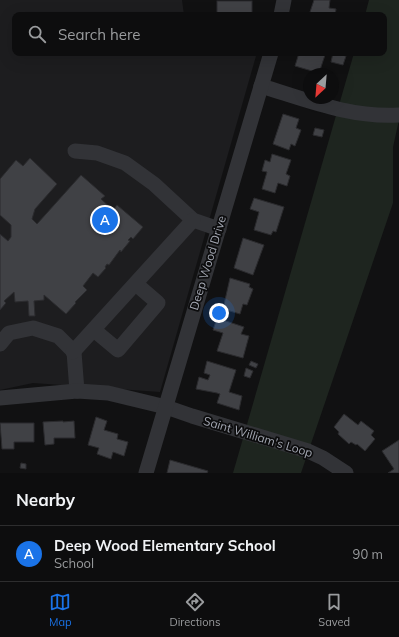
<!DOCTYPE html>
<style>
:root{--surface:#0d0d0e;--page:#1b1b1c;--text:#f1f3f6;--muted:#9a9c9e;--line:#2d2d2e;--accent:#1a73e8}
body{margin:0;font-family:Mulish,sans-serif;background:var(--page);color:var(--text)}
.compass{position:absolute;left:303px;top:68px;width:36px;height:36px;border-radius:50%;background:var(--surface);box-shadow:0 4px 16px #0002;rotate:206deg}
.you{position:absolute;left:219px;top:313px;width:14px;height:14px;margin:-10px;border:3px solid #fff;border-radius:50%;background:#1a73e8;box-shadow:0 0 0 6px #1a73e833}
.badge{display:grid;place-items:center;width:26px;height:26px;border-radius:50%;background:var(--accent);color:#fff;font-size:13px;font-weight:700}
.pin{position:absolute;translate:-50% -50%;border:2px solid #fff;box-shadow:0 1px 4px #0006}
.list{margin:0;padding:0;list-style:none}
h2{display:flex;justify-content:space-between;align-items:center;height:52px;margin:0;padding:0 16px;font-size:17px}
h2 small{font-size:13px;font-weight:400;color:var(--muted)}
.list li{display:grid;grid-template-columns:26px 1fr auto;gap:12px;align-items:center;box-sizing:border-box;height:56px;padding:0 16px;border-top:1px solid var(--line)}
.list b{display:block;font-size:15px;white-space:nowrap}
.list p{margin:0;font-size:13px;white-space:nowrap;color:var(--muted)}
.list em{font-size:13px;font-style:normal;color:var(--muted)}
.icon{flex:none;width:22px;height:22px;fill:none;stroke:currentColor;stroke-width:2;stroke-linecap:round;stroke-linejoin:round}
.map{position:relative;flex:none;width:399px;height:473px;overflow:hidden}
.search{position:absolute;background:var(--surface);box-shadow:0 4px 16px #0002;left:12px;right:12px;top:12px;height:44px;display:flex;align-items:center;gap:10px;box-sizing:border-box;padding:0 14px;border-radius:8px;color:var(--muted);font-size:15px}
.sheet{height:108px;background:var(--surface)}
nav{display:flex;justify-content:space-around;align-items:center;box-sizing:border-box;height:56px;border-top:1px solid var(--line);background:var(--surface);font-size:11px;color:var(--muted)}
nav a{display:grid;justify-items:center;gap:2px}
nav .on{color:var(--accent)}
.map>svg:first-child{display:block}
.built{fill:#1d1d1f}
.green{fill:#1e251f}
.building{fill:#404145;stroke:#2b2b2e}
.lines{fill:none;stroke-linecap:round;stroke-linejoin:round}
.minor{stroke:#323337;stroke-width:15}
.labels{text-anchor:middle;stroke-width:3.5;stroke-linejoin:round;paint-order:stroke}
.street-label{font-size:12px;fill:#a3a7b2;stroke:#0c0c0d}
</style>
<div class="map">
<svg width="399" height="473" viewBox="0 0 399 473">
<rect width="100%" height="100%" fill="#111112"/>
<path class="built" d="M0,0H182L184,15H15V53H249L256,56L160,392L33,383L0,390Z"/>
<path class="green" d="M369,0H399V120L393,147V203L301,473H233L354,53H384V15H365Z"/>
<g class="building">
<path d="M314,0H330L329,8L336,9L335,15H309Z"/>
<rect x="217" y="1" width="35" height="14"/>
<path d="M299,53H322L325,55L319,73L295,66Z"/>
<path d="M333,53L346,56L343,65L331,62Z"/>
<path d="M283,114L299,119L296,128L301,130L295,146L291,144L289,150L273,144Z"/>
<path d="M315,128L324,130L322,137L313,135Z"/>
<path d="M272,154L291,160L286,174L290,176L287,186L278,183L275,193L262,189L267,172L262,171L265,160L270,162Z"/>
<path d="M30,158L57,184L35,209L32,219L37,224L81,175L105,196L101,199L113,210L117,205L143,227L133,239L131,237L128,240L130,241L121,252L120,250L109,265L107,264L105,267L106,268L98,277L93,273L83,286L87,290L75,302L76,303L66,314L44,295V300L34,301L35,316H29L28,301L15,302L14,292L4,301L6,303L0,310V234L8,241L11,237V225L0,215V179L16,160L23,166Z"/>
<path d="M254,198L284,207L276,232L273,231L271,235L254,230L259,212L250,209Z"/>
<path d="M243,238L264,245L253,275L234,268Z"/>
<path d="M230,278L250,284L249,287L253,289L247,305L243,304L240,314L223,309Z"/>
<path d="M217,318L244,327L241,334L249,336L243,358L217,351L223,333L213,330Z"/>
<path d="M207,361L236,370L229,392L242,396L239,410L217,403L220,394L217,393L196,389L199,377L208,380L210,375L204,373Z"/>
<path d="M251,361L258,364L256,368L249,365Z"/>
<path d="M246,368L253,371L250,378L244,376Z"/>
<path d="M344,414L358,425L361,421L374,431L371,435L375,439L365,451L357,444L356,445L351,442L349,444L338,434L339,432L334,427Z"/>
<path d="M96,417L107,421L104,430L118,434L117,439L128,442L124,456L113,452L111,459L97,454L99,448L88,445Z"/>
<path d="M63,421V422L74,421L75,438H54V444L45,445L43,422Z"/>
<path d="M0,423H34V442H14V449H2Z"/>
<path d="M399,440V473H388L394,469L382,451Z"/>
<path d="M170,460L208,471L207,473H167Z"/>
<path d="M21,463L26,464V469L20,468Z"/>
</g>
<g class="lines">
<g class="minor">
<path d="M281,15L284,0"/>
<path d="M261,86C307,100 351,118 399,115"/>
<path d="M75,151L97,153L125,163L154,184L193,220L219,229"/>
<path d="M94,330L118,350L158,303L136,284"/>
<path d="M0,344L9,333L33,328L58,336L74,352L77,391"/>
<path d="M73,352L193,220"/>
<path d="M0,398L77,391L108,393L166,407L192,416L308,451L323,458L346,473"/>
<path d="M146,473L271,53"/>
</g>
</g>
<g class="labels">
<g class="street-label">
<text transform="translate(208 263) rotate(-73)" y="4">Deep Wood Drive</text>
<text transform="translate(258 437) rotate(17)" y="4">Saint William's Loop</text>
</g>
</g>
</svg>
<svg class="compass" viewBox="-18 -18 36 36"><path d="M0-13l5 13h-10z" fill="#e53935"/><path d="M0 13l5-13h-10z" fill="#9a9c9e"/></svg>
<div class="you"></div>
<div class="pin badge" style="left:105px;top:220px">A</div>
<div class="search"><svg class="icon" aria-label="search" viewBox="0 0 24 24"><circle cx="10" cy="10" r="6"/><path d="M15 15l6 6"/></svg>Search here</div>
</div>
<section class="sheet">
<h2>Nearby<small></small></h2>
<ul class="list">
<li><span class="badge">A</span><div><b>Deep Wood Elementary School</b><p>School</p></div><em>90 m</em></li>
</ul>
</section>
<nav>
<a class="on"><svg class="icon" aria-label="map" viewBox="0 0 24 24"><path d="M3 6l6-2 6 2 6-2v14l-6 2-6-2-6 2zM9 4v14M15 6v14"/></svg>Map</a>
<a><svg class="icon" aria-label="directions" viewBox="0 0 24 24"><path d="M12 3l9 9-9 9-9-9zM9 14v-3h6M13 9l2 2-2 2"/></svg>Directions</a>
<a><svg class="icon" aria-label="saved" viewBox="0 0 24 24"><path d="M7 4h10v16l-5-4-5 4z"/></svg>Saved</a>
</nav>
